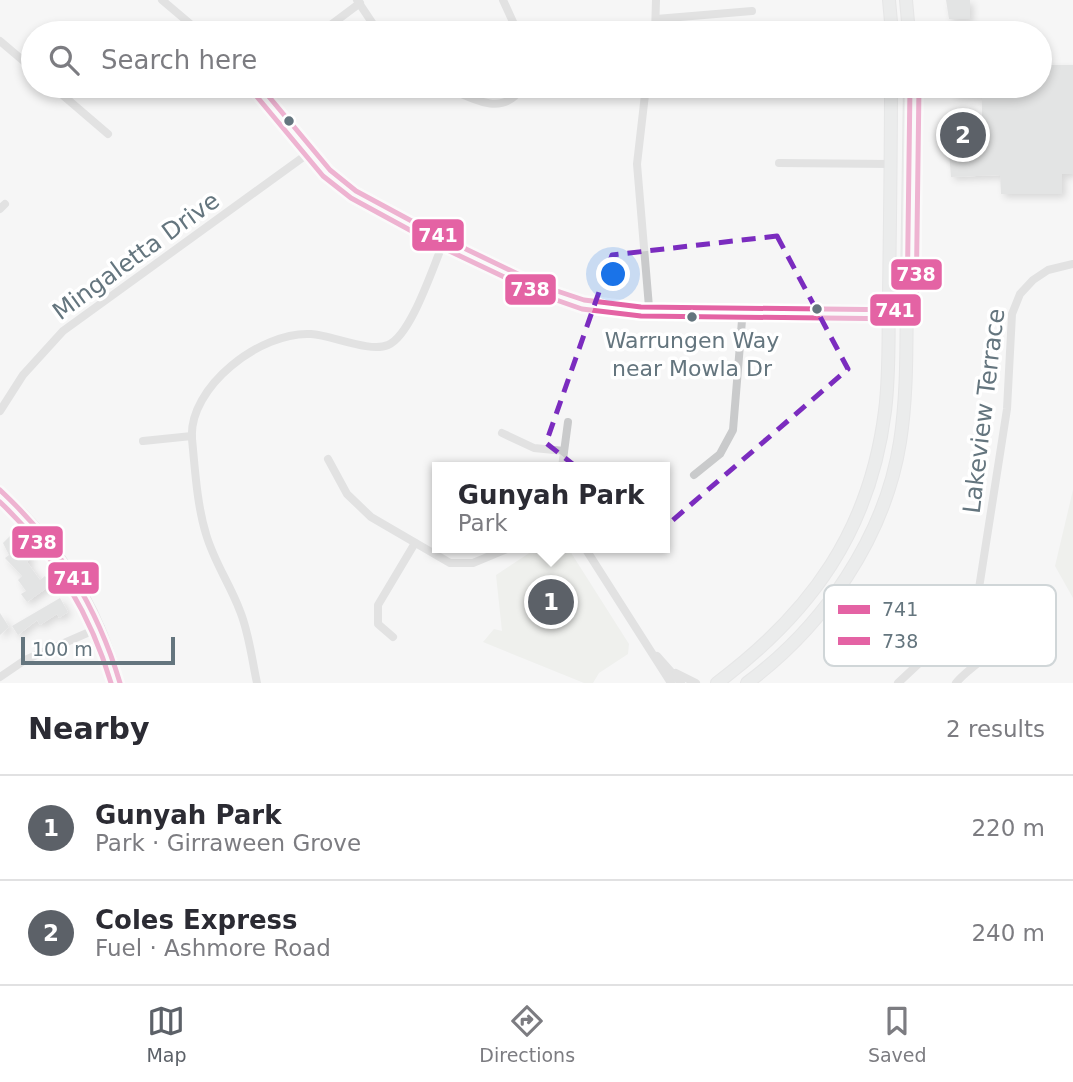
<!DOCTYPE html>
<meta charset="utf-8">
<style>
:root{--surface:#fff;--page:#f2f2f3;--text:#2b2b33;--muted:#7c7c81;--line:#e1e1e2;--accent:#5c6168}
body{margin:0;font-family:"DejaVu Sans",sans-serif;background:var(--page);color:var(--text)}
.scale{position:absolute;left:21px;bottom:18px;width:154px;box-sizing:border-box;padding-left:7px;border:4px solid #64757e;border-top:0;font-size:19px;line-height:24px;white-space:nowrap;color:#64757e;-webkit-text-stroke:5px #fff;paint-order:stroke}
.you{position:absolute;left:614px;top:275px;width:24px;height:24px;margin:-18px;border:5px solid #fff;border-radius:50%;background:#1a73e8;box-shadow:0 0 0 10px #1a73e833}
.badge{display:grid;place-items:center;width:46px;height:46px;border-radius:50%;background:var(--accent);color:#fff;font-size:23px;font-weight:700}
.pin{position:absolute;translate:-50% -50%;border:4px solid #fff;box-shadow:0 2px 7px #0006}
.popup{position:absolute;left:432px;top:462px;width:238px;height:91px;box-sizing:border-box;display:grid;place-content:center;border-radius:0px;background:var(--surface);filter:drop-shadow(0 2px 5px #0005);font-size:23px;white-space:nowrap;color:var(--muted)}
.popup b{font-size:26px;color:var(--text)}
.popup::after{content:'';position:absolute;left:50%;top:100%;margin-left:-14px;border:14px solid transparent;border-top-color:var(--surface)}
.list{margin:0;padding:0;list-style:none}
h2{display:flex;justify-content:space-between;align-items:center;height:91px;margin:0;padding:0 28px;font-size:30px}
h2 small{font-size:23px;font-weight:400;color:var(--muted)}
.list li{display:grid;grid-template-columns:46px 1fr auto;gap:21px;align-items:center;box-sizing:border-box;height:105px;padding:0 28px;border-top:2px solid var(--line)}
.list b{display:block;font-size:26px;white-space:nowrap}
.list p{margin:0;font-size:23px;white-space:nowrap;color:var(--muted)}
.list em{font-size:23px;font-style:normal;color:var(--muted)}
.icon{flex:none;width:38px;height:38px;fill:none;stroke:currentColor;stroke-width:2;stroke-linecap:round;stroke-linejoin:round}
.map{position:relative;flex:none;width:1073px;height:683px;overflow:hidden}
.search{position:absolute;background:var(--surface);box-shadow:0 4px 10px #0003;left:21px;right:21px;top:21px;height:77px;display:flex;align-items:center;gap:18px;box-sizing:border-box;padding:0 24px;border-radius:38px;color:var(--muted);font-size:26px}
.sheet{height:301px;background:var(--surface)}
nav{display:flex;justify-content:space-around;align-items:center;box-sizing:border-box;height:98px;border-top:2px solid var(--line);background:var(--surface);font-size:19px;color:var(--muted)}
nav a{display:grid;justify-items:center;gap:4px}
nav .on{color:var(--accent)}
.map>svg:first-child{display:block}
.green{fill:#e6e8e3}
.building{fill:#cdcecf;filter:url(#shadow)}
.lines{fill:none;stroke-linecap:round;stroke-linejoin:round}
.primary-casing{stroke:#d2d3d4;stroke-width:14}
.street{stroke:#c9cacb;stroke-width:8}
.primary{stroke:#dedfdf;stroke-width:12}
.bus-1-casing{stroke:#fff;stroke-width:10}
.bus-2-casing{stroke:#fff;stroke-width:10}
.bus-1{stroke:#e463a4;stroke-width:5}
.bus-2{stroke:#e463a4;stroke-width:5}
.marked{fill:none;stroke:#7b2cbf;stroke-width:5;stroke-dasharray:14 9;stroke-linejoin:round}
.bus-dot{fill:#64757e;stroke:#fff;stroke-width:2.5}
.labels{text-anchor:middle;stroke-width:7;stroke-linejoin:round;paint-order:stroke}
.bus-label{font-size:22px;fill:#64757e;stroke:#fff}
.street-label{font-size:24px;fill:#64757e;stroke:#fff}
.key{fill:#fff;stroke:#d0d6d8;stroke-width:2}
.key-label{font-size:19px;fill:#64757e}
.line-badge{stroke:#fff;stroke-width:2.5}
.badge-label{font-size:19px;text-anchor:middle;font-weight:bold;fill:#fff}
</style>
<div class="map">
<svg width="1073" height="683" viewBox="0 0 1073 683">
<defs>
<filter id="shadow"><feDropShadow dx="3.5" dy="3.5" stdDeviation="3.5" flood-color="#0004"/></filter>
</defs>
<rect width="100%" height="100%" fill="#f6f6f6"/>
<g class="green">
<path d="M1073,490V598L1055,566Z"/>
<path d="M537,548H568L629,644L628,654L599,673L593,683H584L483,642L494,629L502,631L496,575Z"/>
</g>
<g class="building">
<path d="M946,0H970V19H949Z"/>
<path d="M1040,65H1073V174H1062V194H1001L1000,175L951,177L947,129H982V97L953,95V86H1040Z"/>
<path d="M11,535L32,557L27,562L40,580L45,576L51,585L27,602L21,594L26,591L18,580L22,576L5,558L9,555L3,543Z"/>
<path d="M60,598L68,612L59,618L57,614L40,625L37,620L18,635L12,626Z"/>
<path d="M0,613L9,627L0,635Z"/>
</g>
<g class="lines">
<defs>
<g id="primary">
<path d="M889,0L892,33"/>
<path d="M906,0L909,33"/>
<path d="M717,683C812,612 870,530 885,411C890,372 888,333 889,294C890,224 891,155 891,86"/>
<path d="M747,683C824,626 885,537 900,442C908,391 906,339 907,288C908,220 909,153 910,86"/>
</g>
</defs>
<use href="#primary" class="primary-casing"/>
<g class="street">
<path d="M162,0L201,33"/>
<path d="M357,0L379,33"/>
<path d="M503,0L518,33"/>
<path d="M656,19L752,11"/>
<path d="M320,33L360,3"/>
<path d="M655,33L656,0"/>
<path d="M0,41L33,69"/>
<path d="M52,86L108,134"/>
<path d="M260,86L330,170L356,191L445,239L545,287L584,300L641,307L907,310"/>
<path d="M445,86C470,98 505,119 522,86"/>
<path d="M646,86L637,164L649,307"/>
<path d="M779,163L891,164"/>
<path d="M0,209L5,204"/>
<path d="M0,411L23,375L63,331L313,150"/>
<path d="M502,433L534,448L564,451"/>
<path d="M143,441L192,436"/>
<path d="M328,459L347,494L371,517L450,563H473L509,548"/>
<path d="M562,467L568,422"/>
<path d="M694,475L720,454L733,430L743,308"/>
<path d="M0,490C60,542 100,606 120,683"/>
<path d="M585,548L671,683"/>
<path d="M393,637L378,624V605L415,543"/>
<path d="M657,656L681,683"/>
<path d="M676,673L696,683"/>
<path d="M0,677L25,660L101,627"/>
<path d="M257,683C252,660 249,633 240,611C230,584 214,562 206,534C197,505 195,469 192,439C188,387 261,331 311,334C331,335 370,353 388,345C412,335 434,263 445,239"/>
<path d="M898,683L961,624L977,601L1007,409L1012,314L1020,294L1033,280L1048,270L1073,264"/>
<path d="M956,683C979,654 1054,628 978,597"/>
</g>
<use href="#primary" class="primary"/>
<defs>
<g id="bus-1">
<path d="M260,86L330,170L356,191L445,239L545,287L584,300L641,307L907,310L910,86"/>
<path d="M0,490C59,545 97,606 120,683"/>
</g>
<g id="bus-2">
<path d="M253,92L323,176L351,198L441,247L542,295L582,309L641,316L907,319L913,316L916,310L919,86"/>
<path d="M0,502C54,553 90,612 111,683"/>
</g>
</defs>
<use href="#bus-1" class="bus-1-casing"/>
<use href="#bus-2" class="bus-2-casing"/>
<use href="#bus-1" class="bus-1"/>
<use href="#bus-2" class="bus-2"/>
</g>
<path d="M0 0H1073V683H0ZM777,236L848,369L659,532L546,443L612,255Z" fill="#f6f6f6" fill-opacity=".55" fill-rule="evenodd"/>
<path class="marked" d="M777,236L848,369L659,532L546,443L612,255Z"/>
<g class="bus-dot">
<circle cx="289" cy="121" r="6"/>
<circle cx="817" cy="309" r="6"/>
<circle cx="692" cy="317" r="6"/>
</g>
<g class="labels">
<g class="bus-label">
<text x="692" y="348">Warrungen Way<tspan x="692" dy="28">near Mowla Dr</tspan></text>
</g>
<g class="street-label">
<text transform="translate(136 256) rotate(-36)" y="8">Mingaletta Drive</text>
<text transform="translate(984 411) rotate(-83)" y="8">Lakeview Terrace</text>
</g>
</g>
<rect x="824" y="585" width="232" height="81" rx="10" class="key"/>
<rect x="838" y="605" width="32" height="9" fill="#e463a4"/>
<rect x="838" y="637" width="32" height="8" fill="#e463a4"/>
<g class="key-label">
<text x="882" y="616">741</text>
<text x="882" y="648">738</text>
</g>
<g class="line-badge">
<rect x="411" y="218" width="54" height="34" rx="7" fill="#e463a4"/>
<rect x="890" y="258" width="53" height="33" rx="7" fill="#e463a4"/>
<rect x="504" y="273" width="53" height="33" rx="7" fill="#e463a4"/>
<rect x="869" y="293" width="53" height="34" rx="7" fill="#e463a4"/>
<rect x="11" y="525" width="53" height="34" rx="7" fill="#e463a4"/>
<rect x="47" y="561" width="53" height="34" rx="7" fill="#e463a4"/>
</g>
<g class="badge-label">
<text x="438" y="242">741</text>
<text x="916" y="281">738</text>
<text x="530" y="296">738</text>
<text x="895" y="317">741</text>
<text x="37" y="549">738</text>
<text x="73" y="585">741</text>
</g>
</svg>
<div class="scale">100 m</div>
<div class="you"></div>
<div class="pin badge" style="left:551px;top:602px">1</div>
<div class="popup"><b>Gunyah Park</b>Park</div>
<div class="pin badge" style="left:963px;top:135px">2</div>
<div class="search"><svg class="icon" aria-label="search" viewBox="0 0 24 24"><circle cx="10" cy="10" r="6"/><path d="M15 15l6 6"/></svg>Search here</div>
</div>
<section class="sheet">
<h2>Nearby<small>2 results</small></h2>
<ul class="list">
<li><span class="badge">1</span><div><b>Gunyah Park</b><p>Park · Girraween Grove</p></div><em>220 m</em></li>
<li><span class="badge">2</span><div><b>Coles Express</b><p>Fuel · Ashmore Road</p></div><em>240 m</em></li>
</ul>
</section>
<nav>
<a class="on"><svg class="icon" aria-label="map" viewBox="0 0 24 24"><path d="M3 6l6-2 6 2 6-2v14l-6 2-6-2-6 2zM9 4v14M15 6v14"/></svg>Map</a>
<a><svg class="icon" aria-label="directions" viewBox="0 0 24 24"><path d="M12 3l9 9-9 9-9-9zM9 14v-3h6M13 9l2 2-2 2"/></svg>Directions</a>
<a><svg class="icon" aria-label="saved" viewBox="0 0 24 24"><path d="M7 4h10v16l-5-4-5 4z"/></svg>Saved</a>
</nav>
